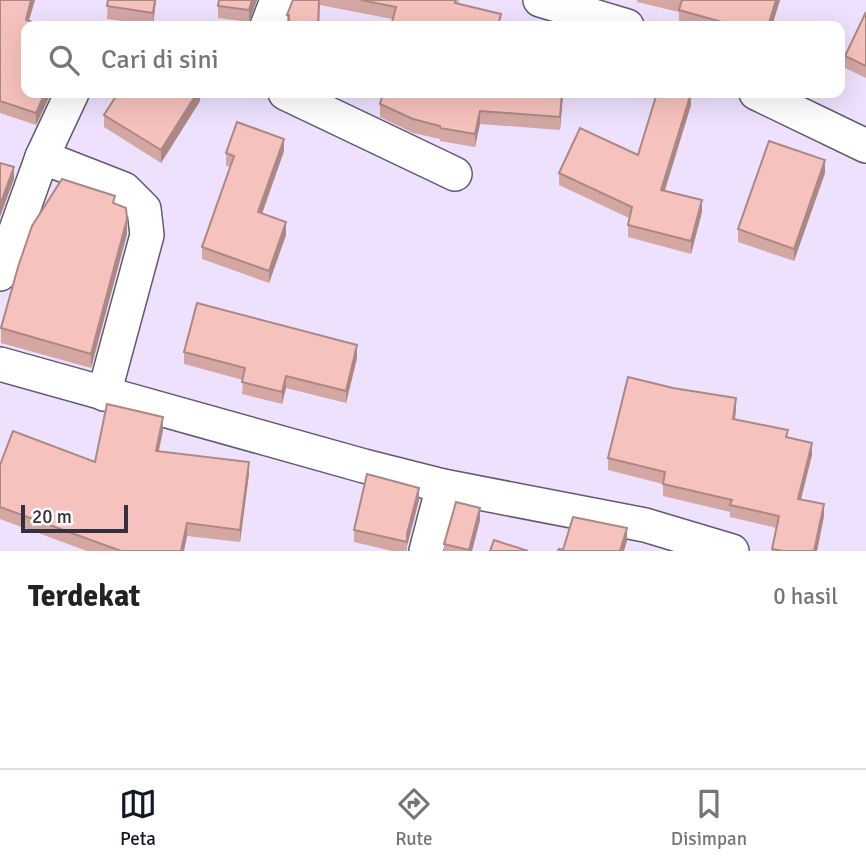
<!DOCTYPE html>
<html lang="id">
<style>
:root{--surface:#fff;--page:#f2f2f2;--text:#222;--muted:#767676;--line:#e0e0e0;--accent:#111827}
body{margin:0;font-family:Signika,sans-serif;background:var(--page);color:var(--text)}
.scale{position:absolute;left:21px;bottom:18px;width:107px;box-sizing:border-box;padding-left:7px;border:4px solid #35303b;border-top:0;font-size:19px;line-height:24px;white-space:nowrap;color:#35303b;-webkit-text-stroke:5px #fff;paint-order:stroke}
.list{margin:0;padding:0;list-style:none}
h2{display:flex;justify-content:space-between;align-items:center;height:91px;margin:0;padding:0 28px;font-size:30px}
h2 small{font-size:23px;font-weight:400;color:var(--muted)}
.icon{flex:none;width:38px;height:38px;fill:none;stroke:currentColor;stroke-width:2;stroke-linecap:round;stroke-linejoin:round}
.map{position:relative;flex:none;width:866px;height:551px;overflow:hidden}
.search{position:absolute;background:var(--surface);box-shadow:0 7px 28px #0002;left:21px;right:21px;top:21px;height:77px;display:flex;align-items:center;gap:18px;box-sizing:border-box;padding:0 24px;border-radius:14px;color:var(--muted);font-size:26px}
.sheet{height:217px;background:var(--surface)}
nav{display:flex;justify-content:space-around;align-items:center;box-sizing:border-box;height:98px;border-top:2px solid var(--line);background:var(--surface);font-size:19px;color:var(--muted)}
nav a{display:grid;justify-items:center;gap:4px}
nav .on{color:var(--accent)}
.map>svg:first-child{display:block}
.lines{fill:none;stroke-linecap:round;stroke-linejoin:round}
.street-casing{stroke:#635871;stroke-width:36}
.street{stroke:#fff;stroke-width:33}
.wall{fill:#d4a7a3}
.shaded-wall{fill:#ac8885}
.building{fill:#f6c2be;stroke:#ac8885;stroke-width:2}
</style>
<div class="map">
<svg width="866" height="551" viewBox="0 0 866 551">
<rect width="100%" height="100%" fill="#ede1fe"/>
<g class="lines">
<defs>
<g id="street">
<path d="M540,0L627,26"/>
<path d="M267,26L277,0"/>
<path d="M285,93L455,174"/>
<path d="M756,93L866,146"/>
<path d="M42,157L124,189L144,209L147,235L104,394"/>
<path d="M0,274L42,157L72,93"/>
<path d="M0,364L364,466L443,486L645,525L732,551"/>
<path d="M426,551L443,486"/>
</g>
</defs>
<use href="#street" class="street-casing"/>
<use href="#street" class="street"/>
</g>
<g class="wall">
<path d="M0,0H35L29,21L51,93L36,125L0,113Z"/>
<path d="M108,0H156L153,25L107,19Z"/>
<path d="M257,0L249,22L218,18V6Z"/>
<path d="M293,0H459L458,4L501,26L392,19L320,5L319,26H287V15Z"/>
<path d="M637,0H780L772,26H691L679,23V12L637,2Z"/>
<path d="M866,12V78L845,68V56Z"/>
<path d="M200,93V101L161,163L104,127V115Z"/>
<path d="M383,93H563L560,130L480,124L475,147L440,141V139L413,133L380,117V104Z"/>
<path d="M691,105L665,191L702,212L691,254L628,237V225L629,218L559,185V173L638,155Z"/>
<path d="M284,151L262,214L286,235L269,283L202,259V247L230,167L226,166V153Z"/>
<path d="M825,173L794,261L738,242V229Z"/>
<path d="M115,204L127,234L91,368L1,343V328Z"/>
<path d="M184,352L357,358L346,403L286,388L282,404L242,394L243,380L184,364Z"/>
<path d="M736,410L735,419L788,437L812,455L801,499L824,516L817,551H772L777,528L730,517V512L663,496V484L608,470V458Z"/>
<path d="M163,430L159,451L249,474L240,542L187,536L184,551H87L0,519V465L95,462Z"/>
<path d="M419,500L407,546V551H392L354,542V530Z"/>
<path d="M480,520L472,551H444V544Z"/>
</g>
<g class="shaded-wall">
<path d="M31,0H35L27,26L26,20Z"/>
<path d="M155,0H156L153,25V13Z"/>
<path d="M252,0H257L249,22V10Z"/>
<path d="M776,0H780L772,26H768Z"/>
<path d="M45,93H51L36,125V113Z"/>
<path d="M197,93H200V101L161,163V150Z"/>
<path d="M562,93H563L560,130V117Z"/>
<path d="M691,93V105L661,202V190Z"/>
<path d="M480,111V124L475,147V134Z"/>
<path d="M284,139V151L258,225V212Z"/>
<path d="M825,160V173L794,261V249Z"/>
<path d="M14,167V179L0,217V205Z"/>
<path d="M702,200V212L691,254V241Z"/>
<path d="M127,219V234L91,368V354Z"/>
<path d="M286,222V235L269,283V271Z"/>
<path d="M357,345V358L346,403V391Z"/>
<path d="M286,376V388L282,404V392Z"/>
<path d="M736,398V410L733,431V419Z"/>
<path d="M163,417V430L156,463V451Z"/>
<path d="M812,443V455L798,511V499Z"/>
<path d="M249,462V474L240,542V530Z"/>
<path d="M419,488V500L407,546V534Z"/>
<path d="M824,504V516L817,551H814Z"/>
<path d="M480,508V520L472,551H469Z"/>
<path d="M187,523V536L184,551H181Z"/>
<path d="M627,528V541L624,551H620Z"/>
</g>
<g class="building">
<path d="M0,0H31L26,20L45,26H26V93H45L36,113L0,101Z"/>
<path d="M108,0H155L153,13L107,6Z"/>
<path d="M219,0H252L249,10L218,6Z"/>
<path d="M293,0H319L318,26H289V15H287Z"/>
<path d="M361,0H455V3L501,14L498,26H391L396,7Z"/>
<path d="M682,0H776L768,26H736L679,10Z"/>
<path d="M866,12V66L845,56Z"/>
<path d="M118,93H197L161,150L104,115Z"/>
<path d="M383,93H562L560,117L480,111L475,134L440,128V126L413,119L380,104Z"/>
<path d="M657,93H691L661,190L702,200L691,241L628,225L632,207L559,173L580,128L638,155Z"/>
<path d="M237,122L284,139L258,212L286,222L269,271L202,247L234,156L226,153Z"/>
<path d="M769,141L825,160L794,249L738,229Z"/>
<path d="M0,163L14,167L0,205Z"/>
<path d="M62,179L115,196L113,203L126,208L127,219L91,354L1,328L18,267L32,226Z"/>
<path d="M197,303L357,345L346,391L286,376L282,392L242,382L245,368L184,352Z"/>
<path d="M628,377L673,388L736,398L733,419L788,430L786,437L812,443L798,499L824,504L814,551H783L772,549L779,516L730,505L732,500L663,484L665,472L608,458Z"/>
<path d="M107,404L163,417L156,451L249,462L240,530L187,523L181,551H121L0,507V465L13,431L95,462Z"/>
<path d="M367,474L419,488L407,534V542L354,530Z"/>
<path d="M456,502L480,508L469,550L444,544Z"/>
<path d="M573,517L627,528L620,551H558L559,549L563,550Z"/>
<path d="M494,540L528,551H490Z"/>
</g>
</svg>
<div class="scale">20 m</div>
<div class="search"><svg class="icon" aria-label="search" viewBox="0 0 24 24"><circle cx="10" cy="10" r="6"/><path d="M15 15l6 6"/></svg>Cari di sini</div>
</div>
<section class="sheet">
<h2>Terdekat<small>0 hasil</small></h2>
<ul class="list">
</ul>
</section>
<nav>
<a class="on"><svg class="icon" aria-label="map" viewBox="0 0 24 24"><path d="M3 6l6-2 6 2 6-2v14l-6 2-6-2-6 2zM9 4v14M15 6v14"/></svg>Peta</a>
<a><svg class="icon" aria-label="directions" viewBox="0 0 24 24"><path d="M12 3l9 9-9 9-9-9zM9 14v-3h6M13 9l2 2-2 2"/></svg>Rute</a>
<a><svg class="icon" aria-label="saved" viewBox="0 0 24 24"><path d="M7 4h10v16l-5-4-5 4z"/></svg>Disimpan</a>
</nav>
